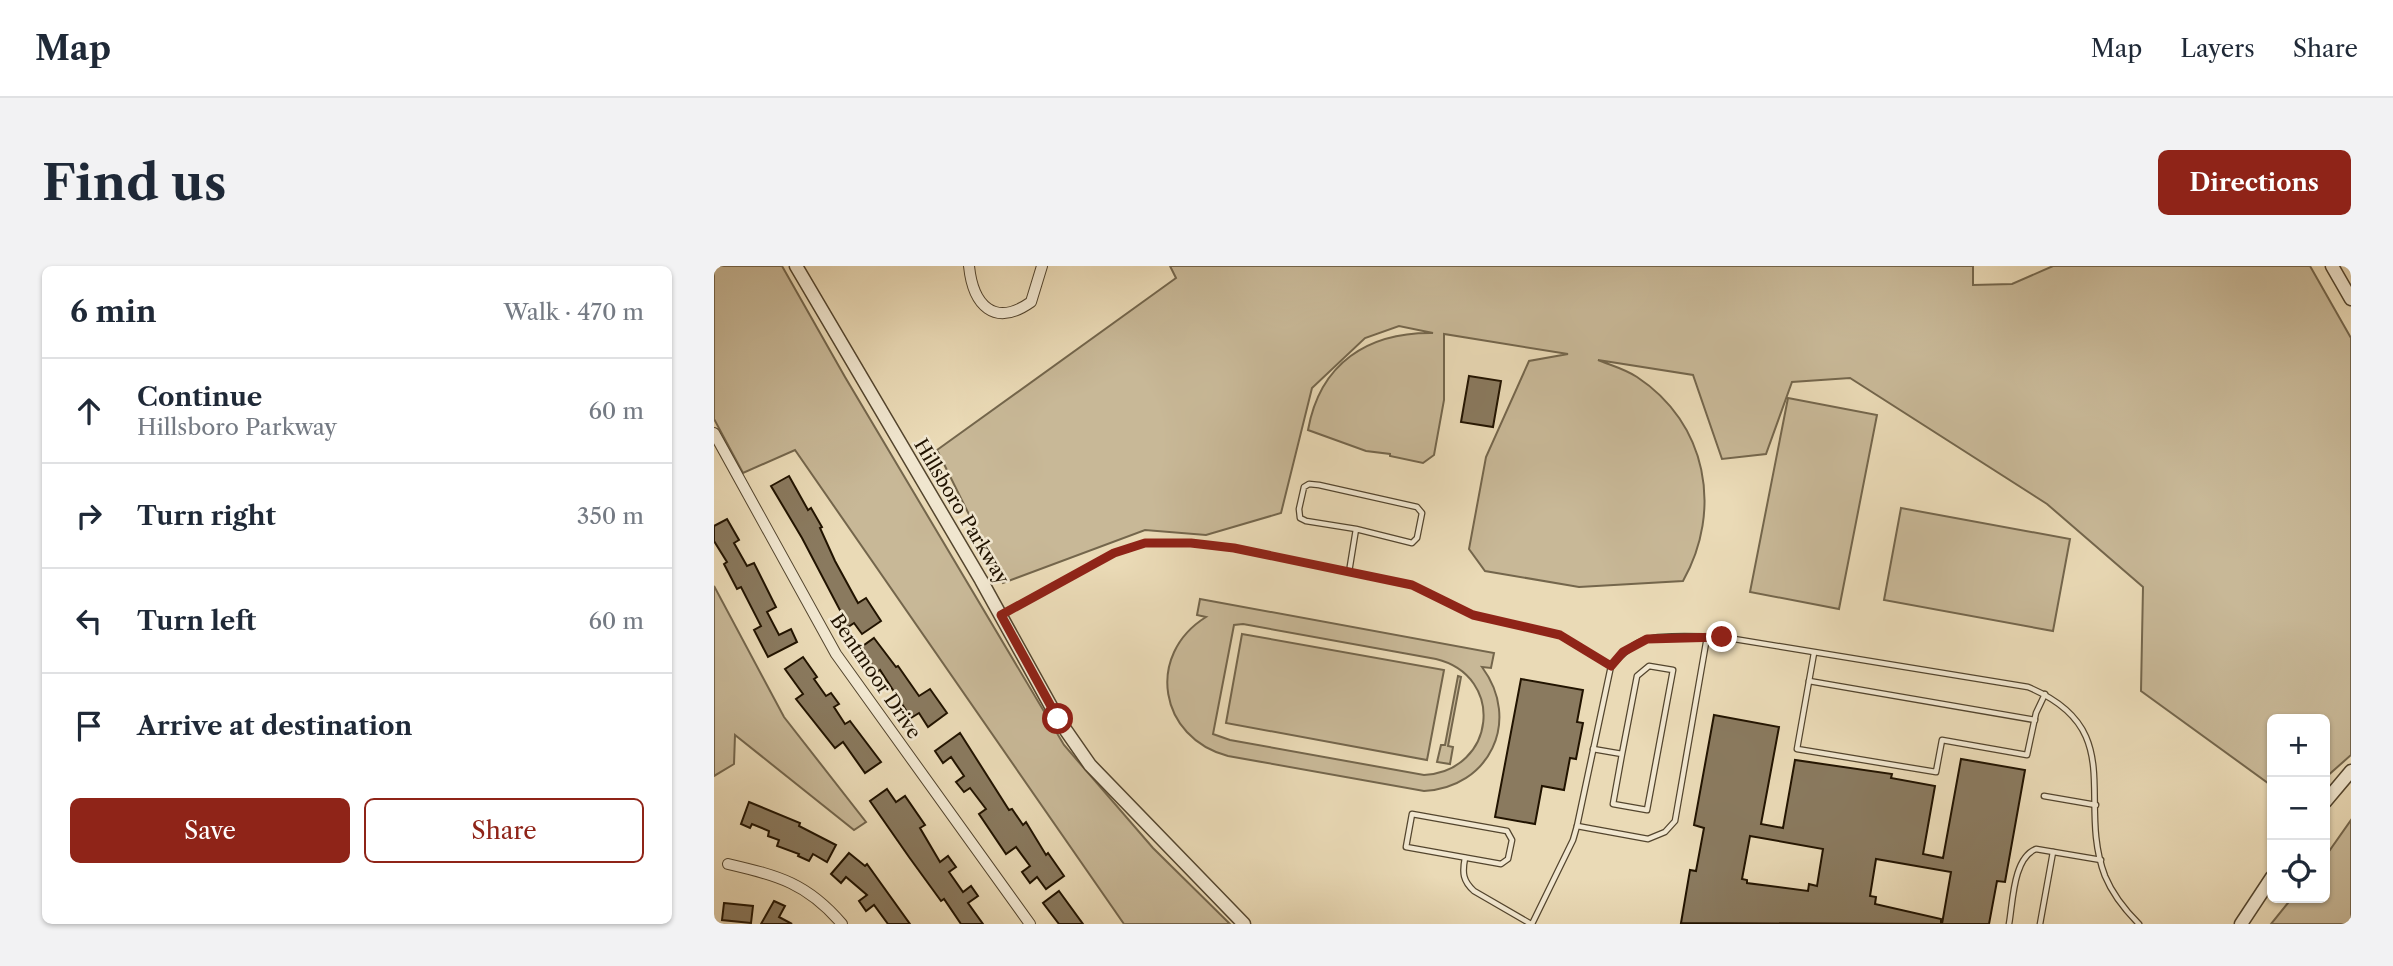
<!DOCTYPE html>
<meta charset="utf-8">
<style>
:root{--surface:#fff;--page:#f2f2f3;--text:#1f2937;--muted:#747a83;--line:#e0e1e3;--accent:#8f2418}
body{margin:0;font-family:"Libre Caslon Text",serif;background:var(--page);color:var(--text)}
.controls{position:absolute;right:21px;bottom:21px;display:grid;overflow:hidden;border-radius:10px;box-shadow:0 2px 5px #0004}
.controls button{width:63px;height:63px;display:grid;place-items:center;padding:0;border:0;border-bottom:2px solid var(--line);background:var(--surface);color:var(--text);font:35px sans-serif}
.stop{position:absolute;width:21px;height:21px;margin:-16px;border:5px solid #8f2418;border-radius:50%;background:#fff}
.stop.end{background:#8f2418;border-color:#fff;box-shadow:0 2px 7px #0008}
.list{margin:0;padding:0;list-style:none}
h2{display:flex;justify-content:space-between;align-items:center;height:91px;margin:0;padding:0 28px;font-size:30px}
h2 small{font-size:23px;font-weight:400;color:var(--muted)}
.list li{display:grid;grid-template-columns:46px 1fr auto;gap:21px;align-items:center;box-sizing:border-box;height:105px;padding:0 28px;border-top:2px solid var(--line)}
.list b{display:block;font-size:26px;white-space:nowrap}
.list p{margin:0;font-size:23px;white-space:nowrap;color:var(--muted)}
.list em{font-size:23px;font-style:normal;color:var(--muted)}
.actions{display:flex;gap:14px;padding:21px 28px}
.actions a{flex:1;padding:16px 0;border:2px solid var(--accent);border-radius:10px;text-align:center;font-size:24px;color:var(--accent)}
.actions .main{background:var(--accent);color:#fff}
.icon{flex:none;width:38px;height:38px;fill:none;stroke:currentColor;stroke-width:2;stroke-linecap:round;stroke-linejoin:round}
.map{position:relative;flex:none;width:1637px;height:658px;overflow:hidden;border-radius:10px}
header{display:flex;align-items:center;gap:42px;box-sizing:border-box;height:98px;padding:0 35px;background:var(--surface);border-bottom:2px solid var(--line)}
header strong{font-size:33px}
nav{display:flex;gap:38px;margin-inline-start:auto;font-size:24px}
.intro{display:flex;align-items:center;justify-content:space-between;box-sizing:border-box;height:168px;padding:0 42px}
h1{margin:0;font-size:49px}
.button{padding:18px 32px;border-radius:10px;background:var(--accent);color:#fff;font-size:24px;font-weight:700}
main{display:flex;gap:42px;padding:0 42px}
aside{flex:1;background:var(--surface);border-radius:10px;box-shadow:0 2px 5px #0004}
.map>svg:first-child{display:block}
.green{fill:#c8b897;stroke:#74664c;stroke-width:2;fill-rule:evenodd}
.building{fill:#8a7a5f;stroke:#211300;stroke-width:2;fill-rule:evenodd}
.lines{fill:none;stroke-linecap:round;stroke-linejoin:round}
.service-casing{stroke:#53452e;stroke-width:7}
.minor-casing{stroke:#53452e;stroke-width:12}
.tertiary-casing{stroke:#53452e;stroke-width:15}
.service{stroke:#f1e7d0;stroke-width:4.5}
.minor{stroke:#f1e7d0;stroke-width:10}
.tertiary{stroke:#f1e7d0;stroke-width:12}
.route{stroke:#8f2418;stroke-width:9}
.labels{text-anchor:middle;stroke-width:5;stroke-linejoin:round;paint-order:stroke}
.street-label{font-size:19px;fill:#211300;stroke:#f1e7d0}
</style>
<header>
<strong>Map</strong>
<nav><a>Map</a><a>Layers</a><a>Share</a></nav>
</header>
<div class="intro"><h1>Find us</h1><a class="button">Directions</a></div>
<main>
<aside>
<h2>6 min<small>Walk · 470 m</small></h2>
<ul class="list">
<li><svg class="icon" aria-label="ahead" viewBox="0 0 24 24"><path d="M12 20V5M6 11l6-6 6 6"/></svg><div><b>Continue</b><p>Hillsboro Parkway</p></div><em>60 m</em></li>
<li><svg class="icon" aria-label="right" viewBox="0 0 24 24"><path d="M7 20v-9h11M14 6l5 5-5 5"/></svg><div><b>Turn right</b></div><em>350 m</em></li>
<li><svg class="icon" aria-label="left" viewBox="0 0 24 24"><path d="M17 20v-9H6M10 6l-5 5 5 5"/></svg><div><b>Turn left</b></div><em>60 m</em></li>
<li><svg class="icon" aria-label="arrive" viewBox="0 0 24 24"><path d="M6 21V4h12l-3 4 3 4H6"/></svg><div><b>Arrive at destination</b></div></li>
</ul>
<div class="actions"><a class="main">Save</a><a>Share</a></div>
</aside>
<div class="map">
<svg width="1637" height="658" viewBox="0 0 1637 658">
<rect width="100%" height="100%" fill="#eadab6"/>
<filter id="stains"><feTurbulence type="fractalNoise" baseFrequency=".00286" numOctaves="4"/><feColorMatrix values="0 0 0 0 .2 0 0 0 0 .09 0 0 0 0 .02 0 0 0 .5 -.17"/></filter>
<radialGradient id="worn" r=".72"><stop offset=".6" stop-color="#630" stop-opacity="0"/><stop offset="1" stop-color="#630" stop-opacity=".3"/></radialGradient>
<g class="green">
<path d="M0,0H68L131,111L350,479L439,582L516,658H410L81,184L29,207L0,153Z"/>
<path d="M456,0H1259V19L1298,18L1339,0H1596L1637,72V489L1611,512V453H1558V520L1427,425L1429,321L1333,238L1136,112L1078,116L1052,188L1008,193L979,109L884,94C896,99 911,103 923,111C993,157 1009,244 969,315L865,321L771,305L755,283L772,191L815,95L854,88L730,68V134L720,189L709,197L676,190V188L652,185L594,164C606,97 654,66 719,67L685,60L651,72L598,122L567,247L492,269L431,264L289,317L223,184L462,12Z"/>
<path d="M1074,132L1163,149L1125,343L1036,326Z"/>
<path d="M1187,242L1356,273L1339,365L1170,334Z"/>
<path d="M0,320L70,451L152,556L140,564L21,469L20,498L0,510Z"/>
<path d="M486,333L780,387L777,402L768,401C808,455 775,522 710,525L514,490C445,472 431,389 492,351L483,349ZM529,358L722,393C792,410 782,505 710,509L516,474L499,468L520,359Z"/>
<path d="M528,368L730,404L713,494L512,457Z"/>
<path d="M744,410L747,411L734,480L739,481L736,498L723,496L727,479H731Z"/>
<path d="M1637,554V658H1557L1578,632H1611V591Z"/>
</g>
<g class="building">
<path d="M755,110L787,115L779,161L747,156Z"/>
<path d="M75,210L94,244L97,242L108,261L106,262L121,295L144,337L152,332L167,355L148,368L140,357L134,361L126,349L128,348L88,272L57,220Z"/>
<path d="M13,253L25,274L20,277L33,300L40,297L62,341L53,346L65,369L77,363L83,376L54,391L40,364L47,360L27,321L23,323L10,298L13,296L0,275V260Z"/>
<path d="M160,372L182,401L184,400L205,430L216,423L233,447L214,461L205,447L197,452L166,404L163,406L146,382Z"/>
<path d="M89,391L103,411L100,413L112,430L117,427L125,438L120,441L131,458L136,455L167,496L151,507L129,476L121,482L82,433L89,428L71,403Z"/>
<path d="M807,413L869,424L863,456L869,457L862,493L856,492L850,524L828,520L821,558L781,551Z"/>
<path d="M1000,449L1065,461L1047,558L1069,562L1081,494L1178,508L1177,512L1221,520L1209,588L1229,592L1247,493L1311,504L1291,616L1283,615L1275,658H1228L1237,606L1162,593L1156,630L1162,631L1161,638L1227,653V658L967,657L976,604L982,605L990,562L980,559ZM1036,570L1109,583L1103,620L1095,618L1094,625L1033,617V614L1028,613Z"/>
<path d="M246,467L295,544L298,543L309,559L312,556L332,589L334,587L350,610L332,623L323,611L316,617L308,606L316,600L302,581L292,588L265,548L272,543L256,522L250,526L242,516L250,510L237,491L229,497L221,485Z"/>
<path d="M173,523L182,536L191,530L211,559L206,562L226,596L234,590L242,601L235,606L249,626L257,620L264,630L254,637L269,658H247L230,633L227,635L195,591L156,535Z"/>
<path d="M35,536L86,557L85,560L122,579L113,596L99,588L95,595L84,590L85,588L63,580L65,574L54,570L55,565L38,558L36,562L27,558Z"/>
<path d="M135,587L151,600L153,598L196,658H174L160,639L152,645L145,635L153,629L132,611L127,617L117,608Z"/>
<path d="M345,625L369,658H345L329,637Z"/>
<path d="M60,635L71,640L65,651L78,658H47Z"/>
<path d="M10,637L39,640L37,657L8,654Z"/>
</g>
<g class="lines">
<defs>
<g id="service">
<path d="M635,306L642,263L592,255L586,252L585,243L590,221L595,218L605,219L703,241L708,247L703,272L698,277L642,263"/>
<path d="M288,348L400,287L431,277H477L520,282L698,319L759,349L846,369L897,400"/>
<path d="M1100,387L1083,483L1222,506L1228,474L1313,489L1322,447L1331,428"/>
<path d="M1095,415L1321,454"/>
<path d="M879,483L908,488L899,538L933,544L959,404L935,400L923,410L908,488"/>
<path d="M1330,530L1382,539"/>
<path d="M698,548L793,565L798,574L794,593L787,598L692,581Z"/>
<path d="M863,560L934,573L951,566L961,555L993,371"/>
<path d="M751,592C748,607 749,615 760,625L817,658"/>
<path d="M818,658L859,574L863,560L897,400C907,389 919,377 934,373C953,368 988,371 1008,371L1314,421C1415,463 1362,534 1391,610C1398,627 1412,645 1425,658"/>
<path d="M1295,658C1299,636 1299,592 1322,583L1387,594"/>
<path d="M1326,658L1339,586"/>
</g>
<g id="minor">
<path d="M255,0C259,39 280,62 317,36L328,0"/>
<path d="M0,167L122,388L316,658"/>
<path d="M14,598C65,610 93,617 128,658"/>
</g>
<g id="tertiary">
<path d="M82,0L267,314L344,453L376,499L530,658"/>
<path d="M1618,0L1637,33"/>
<path d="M1611,536L1637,505"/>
<path d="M1527,658L1558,611"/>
</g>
</defs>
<use href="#service" class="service-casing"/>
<use href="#minor" class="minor-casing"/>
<use href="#tertiary" class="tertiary-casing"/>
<use href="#service" class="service"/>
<use href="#minor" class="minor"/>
<use href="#tertiary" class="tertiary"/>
</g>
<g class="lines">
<path class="route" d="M344,453L287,349L400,287L431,277H477L520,282L698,319L759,349L846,369L897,400L909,386L933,373L1008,371"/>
</g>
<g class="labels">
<g class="street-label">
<text transform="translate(248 245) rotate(59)" y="7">Hillsboro Parkway</text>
<text transform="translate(162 410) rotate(56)" y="7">Bentmoor Drive</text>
</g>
</g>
<rect width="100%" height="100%" filter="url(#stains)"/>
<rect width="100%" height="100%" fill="url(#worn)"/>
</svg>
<div class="controls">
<button>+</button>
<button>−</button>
<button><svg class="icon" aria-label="locate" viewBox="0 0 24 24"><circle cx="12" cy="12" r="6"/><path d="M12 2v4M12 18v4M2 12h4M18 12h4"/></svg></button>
</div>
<div class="stop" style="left:344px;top:453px"></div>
<div class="stop end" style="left:1008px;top:371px"></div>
</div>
</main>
